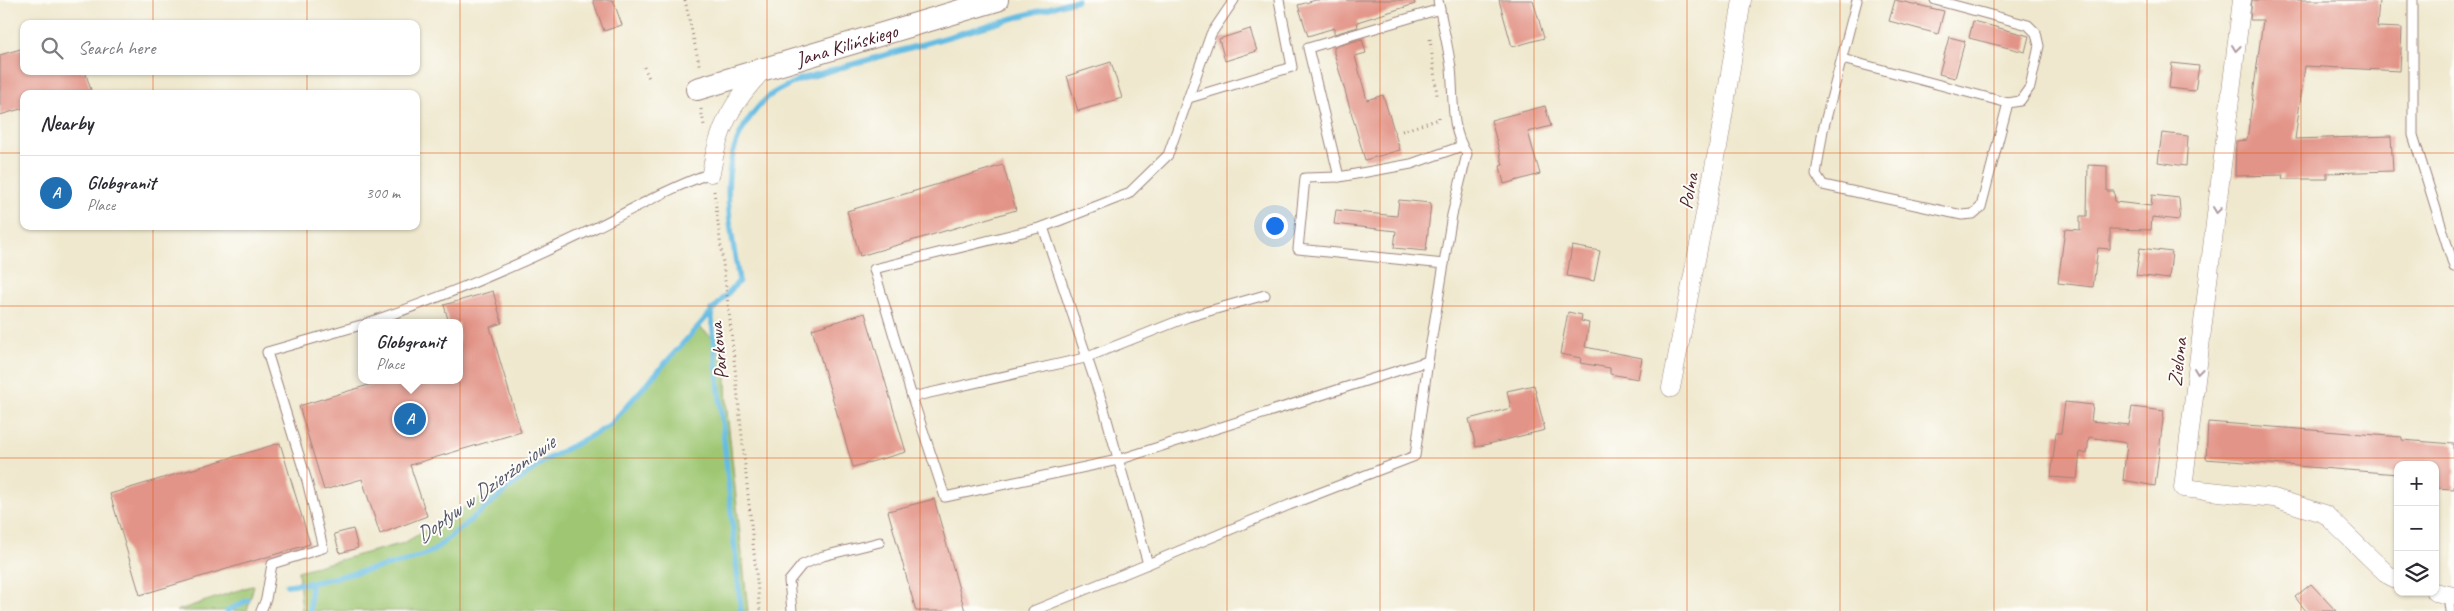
<!DOCTYPE html>
<meta charset="utf-8">
<style>
:root{--surface:#fff;--page:#f2f2f3;--text:#2b2b33;--muted:#7c7c81;--line:#e1e1e2;--accent:#1f6fb2}
body{margin:0;font-family:Caveat,sans-serif;background:var(--page);color:var(--text)}
.controls{position:absolute;right:15px;bottom:15px;display:grid;overflow:hidden;border-radius:10px;box-shadow:0 1px 4px #0004}
.controls button{width:45px;height:45px;display:grid;place-items:center;padding:0;border:0;border-bottom:1px solid var(--line);background:var(--surface);color:var(--text);font:25px sans-serif}
.you{position:absolute;left:1274px;top:225px;width:18px;height:18px;margin:-12px;border:4px solid #fff;border-radius:50%;background:#1a73e8;box-shadow:0 0 0 8px #1a73e833}
.badge{display:grid;place-items:center;width:32px;height:32px;border-radius:50%;background:var(--accent);color:#fff;font-size:16px;font-weight:700}
.pin{position:absolute;translate:-50% -50%;border:2px solid #fff;box-shadow:0 1px 5px #0006}
.popup{position:absolute;left:358px;top:319px;width:105px;height:65px;box-sizing:border-box;display:grid;place-content:center;border-radius:10px;background:var(--surface);filter:drop-shadow(0 1px 4px #0005);font-size:16px;white-space:nowrap;color:var(--muted)}
.popup b{font-size:19px;color:var(--text)}
.popup::after{content:'';position:absolute;left:50%;top:100%;margin-left:-10px;border:10px solid transparent;border-top-color:var(--surface)}
.list{margin:0;padding:0;list-style:none}
h2{display:flex;justify-content:space-between;align-items:center;height:65px;margin:0;padding:0 20px;font-size:21px}
h2 small{font-size:16px;font-weight:400;color:var(--muted)}
.list li{display:grid;grid-template-columns:32px 1fr auto;gap:15px;align-items:center;box-sizing:border-box;height:75px;padding:0 20px;border-top:1px solid var(--line)}
.list b{display:block;font-size:19px;white-space:nowrap}
.list p{margin:0;font-size:16px;white-space:nowrap;color:var(--muted)}
.list em{font-size:16px;font-style:normal;color:var(--muted)}
.icon{flex:none;width:28px;height:28px;fill:none;stroke:currentColor;stroke-width:2;stroke-linecap:round;stroke-linejoin:round}
.map{position:relative;flex:none;width:2454px;height:611px;overflow:hidden}
.search{position:absolute;background:var(--surface);box-shadow:0 1px 4px #0004;left:20px;top:20px;width:400px;height:55px;display:flex;align-items:center;gap:12px;box-sizing:border-box;padding:0 18px;border-radius:10px;color:var(--muted);font-size:19px}
.panel{position:absolute;background:var(--surface);box-shadow:0 1px 4px #0004;left:20px;top:90px;width:400px;height:140px;border-radius:10px}
.map>svg:first-child{display:block}
.green{fill:#9fc773;stroke:#74734f}
.lines{fill:none;stroke-linecap:round;stroke-linejoin:round}
.stream{stroke:#65bce2;stroke-width:5.5}
.building{fill:#e39488}
.service-casing{stroke:#9c847c;stroke-width:11}
.minor-casing{stroke:#9c847c;stroke-width:19}
.tertiary-casing{stroke:#9c847c;stroke-width:24}
.path{stroke:#9c847c;stroke-width:3;stroke-dasharray:1 4;stroke-linecap:butt}
.service{stroke:#fff;stroke-width:9}
.minor{stroke:#fff;stroke-width:18}
.tertiary{stroke:#fff;stroke-width:22}
.oneway{stroke:#ae9aa0}
.grid{fill:none;stroke:#e0560e;stroke-width:1;stroke-opacity:0.55}
.labels{text-anchor:middle;stroke-width:4;stroke-linejoin:round;paint-order:stroke}
.street-label{font-size:20px;fill:#4a1f2b;stroke:#fdfcf7}
.water-label{font-size:21px;font-style:italic;fill:#53566b;stroke:#fdfcf7}
</style>
<div class="map">
<svg width="2454" height="611" viewBox="0 0 2454 611">
<rect width="100%" height="100%" fill="#fdfcf7"/>
<filter id="ink" filterUnits="userSpaceOnUse"><feTurbulence type="fractalNoise" baseFrequency=".02" numOctaves="2"/><feDisplacementMap in="SourceGraphic" scale="10" xChannelSelector="R" yChannelSelector="G"/><feConvolveMatrix kernelMatrix="1 2 1 2 8 2 1 2 1" color-interpolation-filters="sRGB"/></filter>
<filter id="wash" filterUnits="userSpaceOnUse"><feTurbulence type="fractalNoise" baseFrequency=".0096" numOctaves="4" result="noise"/><feDisplacementMap in="SourceGraphic" scale="20" xChannelSelector="R" yChannelSelector="G"/><feGaussianBlur stdDeviation="1.12" result="paint"/><feColorMatrix in="noise" values="0 0 0 0 0 0 0 0 0 0 0 0 0 0 0 0 0 1.4 0 .05"/><feComposite in="paint" operator="in"/></filter>
<g filter="url(#wash)">
<rect width="100%" height="100%" fill="#efe8ce"/>
<g class="green">
<path d="M697,325L725,348L727,411L748,611H302L298,571L404,543L551,457L607,428Z"/>
<path d="M254,585L247,611H176Z"/>
</g>
<g class="lines">
<g class="stream">
<path d="M711,310L741,611"/>
<path d="M287,585L311,583L407,561L433,551L509,488L544,461L608,427L739,281C729,215 711,149 768,97C776,90 788,86 798,80L1077,0"/>
<path d="M227,611L248,600"/>
<path d="M310,611L311,583"/>
</g>
</g>
<g id="blocks">
<g class="building">
<path d="M593,0H613L622,25L604,31Z"/>
<path d="M1316,0H1414L1415,4L1357,22L1358,27L1334,34V28L1308,36L1298,5Z"/>
<path d="M1499,0H1533L1544,38L1512,47Z"/>
<path d="M1895,0L1944,11L1938,34L1889,21Z"/>
<path d="M2252,0H2379L2377,27L2402,28L2400,71L2305,66L2295,139L2391,136L2393,171L2327,173V179H2282L2283,175L2235,176L2236,141L2247,140L2263,20H2250Z"/>
<path d="M1973,21L2029,36L2025,52L1969,38Z"/>
<path d="M1250,29L1257,51L1225,61L1219,39Z"/>
<path d="M1949,37L1965,41L1955,78L1939,74Z"/>
<path d="M1362,39L1366,53L1355,56L1367,100L1383,95L1400,150L1365,160L1334,53V47Z"/>
<path d="M24,48V71H85L91,90L77,94H24V108L0,115V55Z"/>
<path d="M1111,62L1122,98L1078,111L1067,76Z"/>
<path d="M2172,63L2199,66L2195,91L2169,88Z"/>
<path d="M1545,106L1551,126L1528,132L1540,174L1504,184L1500,166L1503,165L1491,120Z"/>
<path d="M2162,133L2188,136L2186,166L2158,162Z"/>
<path d="M1003,165L1016,210L860,256L847,211Z"/>
<path d="M2088,165L2107,166V191H2114L2115,202L2151,206L2152,195L2179,198L2180,211L2179,220L2152,217L2151,230L2110,229V249L2098,248L2093,287L2058,283L2065,229L2080,230V216H2087Z"/>
<path d="M1399,200L1431,203L1426,251L1394,248L1396,231L1334,224L1336,210L1397,216Z"/>
<path d="M1572,246L1600,251L1594,281L1567,276Z"/>
<path d="M2140,248L2172,252L2169,279L2136,275Z"/>
<path d="M493,291L502,323L490,327L521,432L410,465L427,516L380,534L362,479L324,490L299,406L385,380H459V323H449L444,305Z"/>
<path d="M1568,312L1582,315L1581,321L1589,323L1585,347L1642,358L1638,379L1610,374V368L1580,363L1581,358L1560,354Z"/>
<path d="M865,313L906,452L853,467L812,329Z"/>
<path d="M1534,385L1545,430L1476,447L1469,419L1511,408L1507,391Z"/>
<path d="M2065,402L2093,405L2091,421L2129,425L2132,407L2164,411L2155,486L2123,480L2127,443L2089,437L2087,454L2080,452L2077,479L2051,477L2056,433H2061Z"/>
<path d="M2208,422L2402,437V440L2454,444V489L2435,488V465H2398V474L2206,459Z"/>
<path d="M280,443L310,544L140,595L110,494Z"/>
<path d="M934,499L965,611H916L888,511Z"/>
<path d="M353,529L358,548L340,553L334,534Z"/>
<path d="M2311,584L2336,611H2306L2295,597Z"/>
</g>
</g>
</g>
<g filter="url(#ink)">
<use href="#blocks" fill-opacity="0" stroke="#9c847c" stroke-width="1"/>
<g class="lines">
<defs>
<g id="service">
<path d="M1857,0L1823,130L1816,174L1823,185L1962,215L1973,214L1981,207L2008,103L2020,101L2030,87L2039,46L2036,33L2028,25L1935,0"/>
<path d="M2413,0V135L2454,267"/>
<path d="M1440,9L1308,48L1339,177L1411,164L1462,146"/>
<path d="M1842,59L2008,103"/>
<path d="M1189,98L1292,67L1279,0"/>
<path d="M1339,177L1305,178L1298,249L1444,264"/>
<path d="M1043,227L874,269L912,397L945,497L1118,460L1428,361L1415,456L1289,505L1148,564"/>
<path d="M367,323C444,297 521,264 595,228C633,209 671,187 711,173"/>
<path d="M1428,361L1452,215L1467,154C1450,129 1454,97 1451,68C1448,45 1442,23 1438,0"/>
<path d="M912,397L1085,358L1188,317L1265,295"/>
<path d="M2448,595L2450,611"/>
<path d="M261,611L266,599L272,564L323,548L307,481L267,352L361,325"/>
<path d="M792,611L789,581L802,565L823,556L880,542"/>
<path d="M1033,611L1148,564L1102,402L1043,227L1128,194L1168,155L1211,34L1234,0"/>
</g>
<g id="minor">
<path d="M2242,0L2183,488L2274,498L2325,514L2388,575L2398,580"/>
<path d="M711,173C718,128 732,102 764,69"/>
<path d="M1671,388L1718,147L1742,0"/>
<path d="M2435,592L2454,596"/>
</g>
<g id="tertiary">
<path id="s1" d="M697,89L997,0"/>
</g>
</defs>
<use href="#service" class="service-casing"/>
<use href="#minor" class="minor-casing"/>
<use href="#tertiary" class="tertiary-casing"/>
<g class="path">
<path d="M685,0L700,68"/>
<path d="M1430,39L1437,95"/>
<path d="M644,67L649,78"/>
<path d="M701,109L704,125"/>
<path d="M1402,131L1439,119V116"/>
<path d="M714,191L730,320L760,611"/>
</g>
<use href="#service" class="service"/>
<use href="#minor" class="minor"/>
<use href="#tertiary" class="tertiary"/>
</g>
<defs><path id="oneway-chevron" d="M-2-3.5L2.5 0L-2 3.5" fill="none" stroke-width="1.6" stroke-linecap="round" stroke-linejoin="round" transform="scale(1.25)"/></defs>
<g class="oneway">
<use href="#oneway-chevron" transform="translate(2236 48) rotate(97)"/>
<use href="#oneway-chevron" transform="translate(2217 210) rotate(97)"/>
<use href="#oneway-chevron" transform="translate(2198 371) rotate(97)"/>
</g>
</g>
<path class="grid" d="M153,0V24M307,0V24M460,0V611M614,0V611M767,0V611M920,0V611M1074,0V611M1227,0V611M1380,0V611M1534,0V611M1687,0V611M1840,0V611M1994,0V611M2147,0V611M2301,0V611M153,71V94M307,71V94M0,153H24M416,153H2454M153,226V611M307,226V611M0,306H2454M0,458H2454"/>
<g class="labels">
<g class="street-label">
<text dy="7" stroke="none"><textPath href="#s1" startOffset="156">Jana Kilińskiego</textPath></text>
<text transform="translate(1688 191) rotate(-79)" y="7">Polna</text>
<text transform="translate(718 351) rotate(-96)" y="7">Parkowa</text>
<text transform="translate(2177 362) rotate(-83)" y="7">Zielona</text>
</g>
<g class="water-label">
<text transform="translate(485 489) rotate(-36)" y="7">Dopływ w Dzierżoniowie</text>
</g>
</g>
</svg>
<div class="controls">
<button>+</button>
<button>−</button>
<button><svg class="icon" aria-label="layers" viewBox="0 0 24 24"><path d="M12 4l9 5-9 5-9-5zM3 14l9 5 9-5"/></svg></button>
</div>
<div class="you"></div>
<div class="pin badge" style="left:410px;top:419px">A</div>
<div class="popup"><b>Globgranit</b>Place</div>
<div class="search"><svg class="icon" aria-label="search" viewBox="0 0 24 24"><circle cx="10" cy="10" r="6"/><path d="M15 15l6 6"/></svg>Search here</div>
<section class="panel">
<h2>Nearby<small></small></h2>
<ul class="list">
<li><span class="badge">A</span><div><b>Globgranit</b><p>Place</p></div><em>300 m</em></li>
</ul>
</section>
</div>
